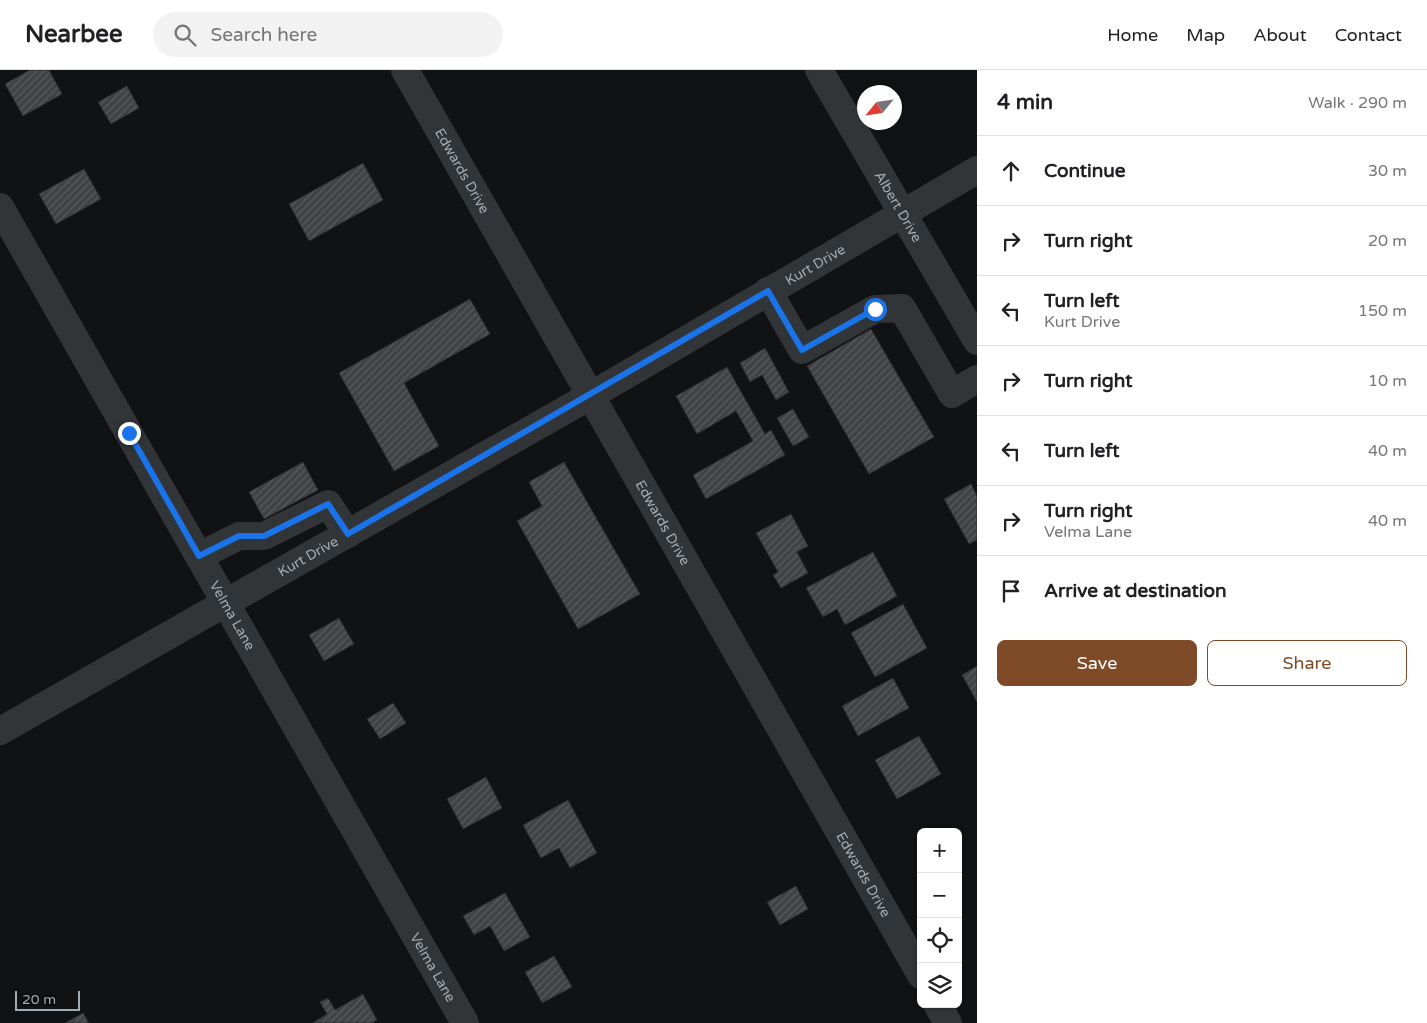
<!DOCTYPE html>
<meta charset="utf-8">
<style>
:root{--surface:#fff;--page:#f2f2f2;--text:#202124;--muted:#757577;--line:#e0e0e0;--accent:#7e4a28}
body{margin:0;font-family:"Varela Round",sans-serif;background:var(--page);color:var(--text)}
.controls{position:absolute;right:15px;bottom:15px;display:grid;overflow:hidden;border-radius:8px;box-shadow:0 1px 4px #0004}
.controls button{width:45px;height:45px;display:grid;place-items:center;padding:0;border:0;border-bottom:1px solid var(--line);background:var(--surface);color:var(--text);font:25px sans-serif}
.compass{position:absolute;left:857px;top:15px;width:45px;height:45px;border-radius:50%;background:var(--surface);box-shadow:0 1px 4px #0004;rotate:241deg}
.scale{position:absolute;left:15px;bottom:12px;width:65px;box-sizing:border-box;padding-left:5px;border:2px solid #a3acb3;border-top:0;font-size:14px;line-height:18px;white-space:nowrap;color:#a3acb3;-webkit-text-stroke:4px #0c0d0e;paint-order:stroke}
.stop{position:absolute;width:15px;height:15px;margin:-11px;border:4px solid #1a73e8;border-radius:50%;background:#fff}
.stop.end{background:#1a73e8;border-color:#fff;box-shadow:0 1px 5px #0008}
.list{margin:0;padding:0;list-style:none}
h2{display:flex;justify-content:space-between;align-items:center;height:65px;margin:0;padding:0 20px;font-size:21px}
h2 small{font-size:16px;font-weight:400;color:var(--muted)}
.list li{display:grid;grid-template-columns:32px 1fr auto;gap:15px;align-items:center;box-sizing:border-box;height:70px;padding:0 20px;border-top:1px solid var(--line)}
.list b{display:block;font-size:19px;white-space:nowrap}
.list p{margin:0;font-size:16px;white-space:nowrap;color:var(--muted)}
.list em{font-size:16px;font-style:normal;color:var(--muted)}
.actions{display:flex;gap:10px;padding:15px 20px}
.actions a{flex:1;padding:11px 0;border:1px solid var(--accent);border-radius:8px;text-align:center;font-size:18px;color:var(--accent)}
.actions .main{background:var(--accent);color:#fff}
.icon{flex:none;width:28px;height:28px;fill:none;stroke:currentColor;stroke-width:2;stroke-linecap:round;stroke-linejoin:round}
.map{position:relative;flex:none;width:977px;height:953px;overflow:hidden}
header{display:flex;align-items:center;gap:30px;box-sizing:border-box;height:70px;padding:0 25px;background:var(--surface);border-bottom:1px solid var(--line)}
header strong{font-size:24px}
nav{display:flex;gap:28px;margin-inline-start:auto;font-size:18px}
.search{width:350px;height:45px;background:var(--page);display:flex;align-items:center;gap:12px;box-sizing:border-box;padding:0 18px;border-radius:28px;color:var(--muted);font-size:19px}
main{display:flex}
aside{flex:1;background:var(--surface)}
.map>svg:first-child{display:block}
.building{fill:url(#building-hatch);stroke:#2b2c2f}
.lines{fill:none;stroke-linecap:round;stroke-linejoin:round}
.minor{stroke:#323538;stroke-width:28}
.route{stroke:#1a73e8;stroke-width:6}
.labels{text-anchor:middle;stroke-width:4;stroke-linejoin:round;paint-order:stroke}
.street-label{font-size:14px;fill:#a3acb3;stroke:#0c0d0e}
</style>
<header>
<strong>Nearbee</strong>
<div class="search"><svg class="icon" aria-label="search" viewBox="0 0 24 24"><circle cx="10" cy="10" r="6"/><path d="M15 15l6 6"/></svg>Search here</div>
<nav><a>Home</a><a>Map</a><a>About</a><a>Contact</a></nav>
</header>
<main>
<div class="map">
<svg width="977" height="953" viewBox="0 0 977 953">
<defs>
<pattern id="building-hatch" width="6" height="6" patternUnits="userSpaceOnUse" patternTransform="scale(1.25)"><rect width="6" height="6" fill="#404346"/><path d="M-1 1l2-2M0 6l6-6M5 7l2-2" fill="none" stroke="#585b5e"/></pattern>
</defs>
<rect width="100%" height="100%" fill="#111213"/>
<g class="building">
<path d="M30,0H49L62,24L23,46L5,14Z"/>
<path d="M127,16L139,38L111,54L98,32Z"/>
<path d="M363,93L383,130L309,171L289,134Z"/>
<path d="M84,99L101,129L56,154L39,124Z"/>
<path d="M470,229L490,264L404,313L439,376L394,401L339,303Z"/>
<path d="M871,259L934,367L869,404L807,296Z"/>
<path d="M765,278L789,322L776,330L762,305L750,312L740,293Z"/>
<path d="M727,297L765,364L771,360L785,385L706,429L693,405L753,371L736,341L697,364L676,326Z"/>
<path d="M793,339L809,367L793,376L777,348Z"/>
<path d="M303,392L318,420L264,449L249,422Z"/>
<path d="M564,392L640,524L578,559L517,451L542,436L529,412Z"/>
<path d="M971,414L977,426V470L969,474L944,429Z"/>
<path d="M791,444L808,476L797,482L808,503L781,518L773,505L778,502L756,463Z"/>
<path d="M873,482L897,526L845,555L837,539L823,547L806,518Z"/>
<path d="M903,534L927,578L875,607L851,563Z"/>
<path d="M339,548L354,574L324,591L309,565Z"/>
<path d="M977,596V632L962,605Z"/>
<path d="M893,608L909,638L858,666L842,636Z"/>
<path d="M393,633L406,653L380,669L367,649Z"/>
<path d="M919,666L941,704L897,729L875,690Z"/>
<path d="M486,707L502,738L463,759L447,729Z"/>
<path d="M568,730L597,783L570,798L559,778L541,788L523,755Z"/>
<path d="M796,816L808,839L780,855L767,832Z"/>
<path d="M505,823L530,867L504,881L490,856L474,865L463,846Z"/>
<path d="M554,886L572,917L542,933L525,902Z"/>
<path d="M363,924L377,950L372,953H313L327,944L320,932L328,928L335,940Z"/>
<path d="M83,943L89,953H65Z"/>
</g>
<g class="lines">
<g class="minor">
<path id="s1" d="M405,0L921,905"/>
<path id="s2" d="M819,0L977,271"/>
<path id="s3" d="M0,137L465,953"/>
<path d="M768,221L802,280L875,239L902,238L952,324L977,309"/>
<path d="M199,486L239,466H264L328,434L348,464"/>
<path id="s4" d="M0,661L590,326L977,100"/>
<path d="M937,934L948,953"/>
</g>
</g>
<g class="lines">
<path class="route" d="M129,363L199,486L239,466H264L328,434L348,464L768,221L802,280L875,239"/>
</g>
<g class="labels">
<g class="street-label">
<text dy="5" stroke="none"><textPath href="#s1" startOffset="116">Edwards Drive</textPath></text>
<text dy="5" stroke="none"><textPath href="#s2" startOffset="158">Albert Drive</textPath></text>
<text dy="5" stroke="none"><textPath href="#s4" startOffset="939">Kurt Drive</textPath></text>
<text dy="5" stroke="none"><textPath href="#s1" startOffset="521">Edwards Drive</textPath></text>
<text dy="5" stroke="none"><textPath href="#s4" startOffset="354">Kurt Drive</textPath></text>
<text dy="5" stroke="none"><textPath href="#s3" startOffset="470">Velma Lane</textPath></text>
<text dy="5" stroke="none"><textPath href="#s1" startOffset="926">Edwards Drive</textPath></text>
<text dy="5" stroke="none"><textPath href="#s3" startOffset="875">Velma Lane</textPath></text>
</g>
</g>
</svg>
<div class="controls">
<button>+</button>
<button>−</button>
<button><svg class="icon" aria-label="locate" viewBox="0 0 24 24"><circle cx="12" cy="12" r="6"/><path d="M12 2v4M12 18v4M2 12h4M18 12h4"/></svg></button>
<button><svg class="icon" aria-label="layers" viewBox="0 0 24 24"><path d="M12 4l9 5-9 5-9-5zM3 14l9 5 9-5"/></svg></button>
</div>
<svg class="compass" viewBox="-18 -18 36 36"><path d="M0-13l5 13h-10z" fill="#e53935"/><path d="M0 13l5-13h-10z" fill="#757577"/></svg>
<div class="scale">20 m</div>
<div class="stop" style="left:875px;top:239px"></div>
<div class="stop end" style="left:129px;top:363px"></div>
</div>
<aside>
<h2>4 min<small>Walk · 290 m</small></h2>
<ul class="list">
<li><svg class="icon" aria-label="ahead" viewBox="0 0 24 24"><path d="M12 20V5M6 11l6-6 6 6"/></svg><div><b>Continue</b></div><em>30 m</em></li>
<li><svg class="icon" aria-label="right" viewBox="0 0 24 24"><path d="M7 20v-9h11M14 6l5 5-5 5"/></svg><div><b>Turn right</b></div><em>20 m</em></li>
<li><svg class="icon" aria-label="left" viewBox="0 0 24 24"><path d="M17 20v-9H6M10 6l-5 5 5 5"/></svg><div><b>Turn left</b><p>Kurt Drive</p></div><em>150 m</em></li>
<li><svg class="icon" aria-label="right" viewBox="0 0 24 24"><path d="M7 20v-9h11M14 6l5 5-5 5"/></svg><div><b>Turn right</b></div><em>10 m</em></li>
<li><svg class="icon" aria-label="left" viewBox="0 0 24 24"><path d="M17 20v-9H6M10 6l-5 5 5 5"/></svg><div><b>Turn left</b></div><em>40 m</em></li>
<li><svg class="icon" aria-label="right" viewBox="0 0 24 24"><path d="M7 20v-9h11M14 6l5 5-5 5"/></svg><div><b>Turn right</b><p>Velma Lane</p></div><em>40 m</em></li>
<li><svg class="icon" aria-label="arrive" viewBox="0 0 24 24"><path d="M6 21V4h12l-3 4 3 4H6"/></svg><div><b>Arrive at destination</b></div></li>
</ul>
<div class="actions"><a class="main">Save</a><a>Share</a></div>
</aside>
</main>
